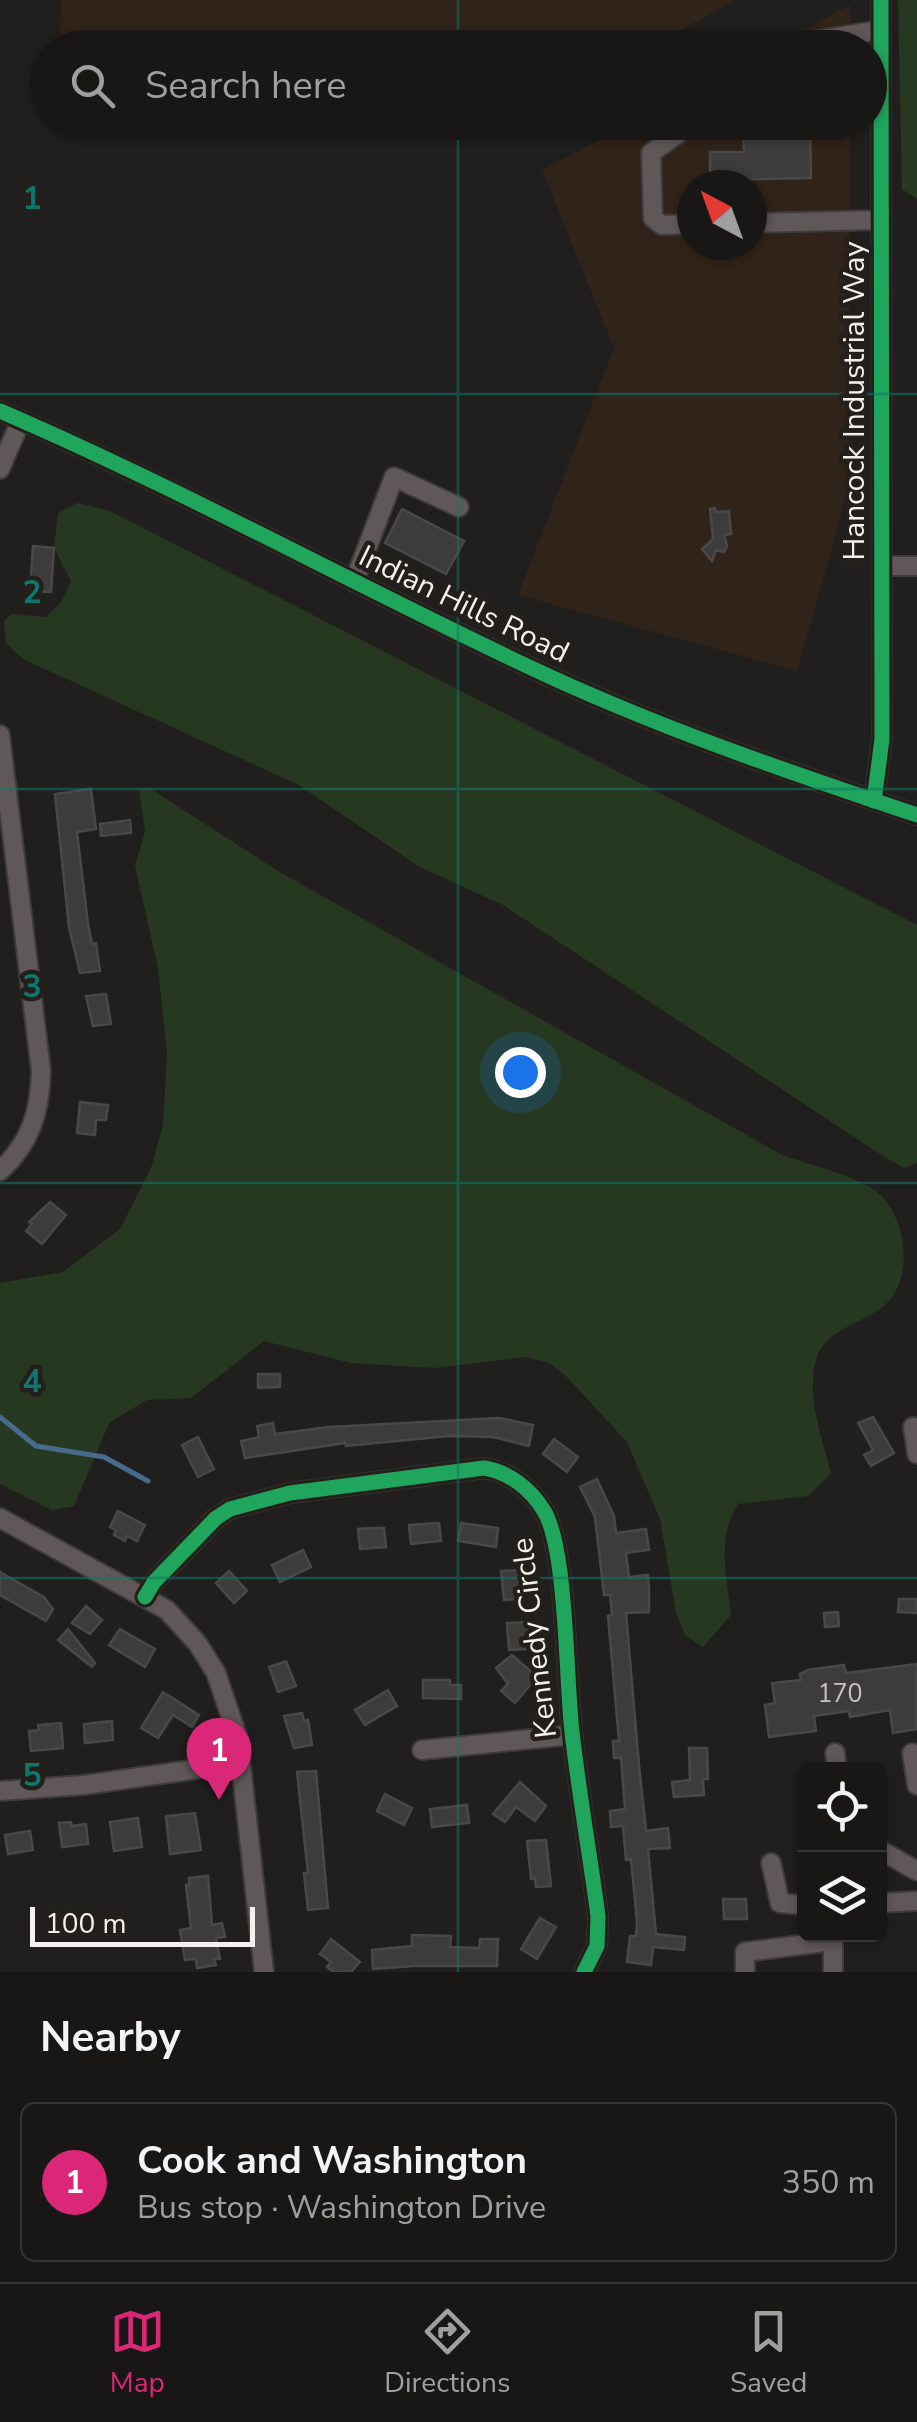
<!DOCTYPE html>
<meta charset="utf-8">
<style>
:root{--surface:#191716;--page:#262423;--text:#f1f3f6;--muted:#9f9fa1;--line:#373635;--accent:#db2777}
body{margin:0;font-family:"Nunito Sans",sans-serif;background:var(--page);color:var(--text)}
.controls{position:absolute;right:30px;bottom:30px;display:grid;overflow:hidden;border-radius:15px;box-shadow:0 2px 8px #0004}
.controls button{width:90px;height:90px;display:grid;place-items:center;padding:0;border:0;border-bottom:2px solid var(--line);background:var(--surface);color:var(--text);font:50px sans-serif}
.compass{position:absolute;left:677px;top:170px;width:90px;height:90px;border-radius:50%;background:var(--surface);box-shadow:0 2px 8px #0004;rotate:319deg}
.scale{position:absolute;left:30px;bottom:25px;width:225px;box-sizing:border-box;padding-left:10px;border:5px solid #f3f0ed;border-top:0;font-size:28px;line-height:35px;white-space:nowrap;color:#f3f0ed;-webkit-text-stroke:8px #231f1b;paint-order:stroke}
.you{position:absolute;left:520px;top:1072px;width:35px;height:35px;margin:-25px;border:8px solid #fff;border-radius:50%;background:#1a73e8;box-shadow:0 0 0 15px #1a73e833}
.badge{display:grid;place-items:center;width:65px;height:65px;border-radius:50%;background:var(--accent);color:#fff;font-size:32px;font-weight:700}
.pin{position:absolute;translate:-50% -82px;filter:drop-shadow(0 2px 5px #0008)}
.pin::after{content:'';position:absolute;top:52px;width:35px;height:30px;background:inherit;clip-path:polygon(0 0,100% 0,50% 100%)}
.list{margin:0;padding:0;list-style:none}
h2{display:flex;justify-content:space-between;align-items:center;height:130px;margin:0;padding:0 40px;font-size:42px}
h2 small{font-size:32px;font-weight:400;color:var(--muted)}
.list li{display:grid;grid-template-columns:65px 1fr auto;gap:30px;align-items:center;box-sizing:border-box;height:160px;margin:0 20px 20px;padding:0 20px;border:2px solid var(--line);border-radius:15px}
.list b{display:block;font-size:38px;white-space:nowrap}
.list p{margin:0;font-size:32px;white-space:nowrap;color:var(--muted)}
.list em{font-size:32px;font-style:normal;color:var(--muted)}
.icon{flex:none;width:55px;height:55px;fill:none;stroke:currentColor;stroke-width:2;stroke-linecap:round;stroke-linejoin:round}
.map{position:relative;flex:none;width:917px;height:1972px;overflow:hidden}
.search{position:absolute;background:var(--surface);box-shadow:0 2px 8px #0004;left:30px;right:30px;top:30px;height:110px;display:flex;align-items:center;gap:25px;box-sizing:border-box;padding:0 35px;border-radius:55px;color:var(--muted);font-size:38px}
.sheet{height:310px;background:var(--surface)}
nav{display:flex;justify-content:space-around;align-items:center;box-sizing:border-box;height:140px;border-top:2px solid var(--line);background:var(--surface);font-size:28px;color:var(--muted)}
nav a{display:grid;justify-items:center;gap:5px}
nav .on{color:var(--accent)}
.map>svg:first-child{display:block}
.industrial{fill:#302319;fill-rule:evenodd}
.green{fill:#263920}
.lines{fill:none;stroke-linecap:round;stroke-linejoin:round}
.stream{stroke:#466b8c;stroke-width:5}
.building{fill:#3e3c3b;stroke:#494848;stroke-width:2.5}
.minor-casing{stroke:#3e3c3b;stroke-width:22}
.minor{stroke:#605858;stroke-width:18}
.cycleway-casing{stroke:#231f1b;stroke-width:21}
.cycleway{stroke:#20a55d;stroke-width:15}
.grid{fill:none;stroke:#0f766e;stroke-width:2.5;stroke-opacity:0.55}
.labels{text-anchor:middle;stroke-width:9;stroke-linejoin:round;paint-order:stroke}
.number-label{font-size:25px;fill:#c6c3c0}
.street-label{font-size:30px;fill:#f3f0ed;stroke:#231f1b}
.grid-label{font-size:32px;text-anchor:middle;font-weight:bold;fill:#0f766e;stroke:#231f1b;stroke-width:9;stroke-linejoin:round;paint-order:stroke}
</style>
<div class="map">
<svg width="917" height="1972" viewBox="0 0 917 1972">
<rect width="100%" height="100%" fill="#211f1d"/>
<g class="industrial">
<path d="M61,0H736L650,47L309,48L60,36Z"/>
<path d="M850,5V47H771Z"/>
<path d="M631,123H850L851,481L797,671L518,595L614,348L542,170ZM692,185H752V245H692Z"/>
</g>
<g class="green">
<path d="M898,0H917V199L902,189Z"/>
<path d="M77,503L110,511L917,925V1163L904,1168L883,1156L503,905L418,866L299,785L23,659L6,643L4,621L12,614L46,617L62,601L71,581L54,548L58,513Z"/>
<path d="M148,787L278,871L782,1155C810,1165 842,1172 868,1186C906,1206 917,1276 885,1305C863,1324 824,1329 816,1360C806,1397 822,1437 831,1473L808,1496L738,1504C716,1539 727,1576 731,1615L703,1647L685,1635L676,1613L660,1519L627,1442L567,1377L549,1363L527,1357L434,1368L351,1363L264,1341L191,1398L147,1400L109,1423L74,1506L52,1510L0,1484V1283L63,1272L120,1229L151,1168L163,1125L167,1053L158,968L135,866L145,831L139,789Z"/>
</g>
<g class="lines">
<path class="stream" d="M0,1417L36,1446L104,1457L148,1481"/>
</g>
<g class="building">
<path d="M743,122H810L811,178L710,180V152H744Z"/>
<path d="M715,508L716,512L729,511L731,534L724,535L727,546L724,552L716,550L712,561L702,549L713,539L710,509Z"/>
<path d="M402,509L464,541L446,574L385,543Z"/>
<path d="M33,546L54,548L51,592L30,591Z"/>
<path d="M91,789L96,829L77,832L88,924L92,944L96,943L100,971L80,973L69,927L55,794Z"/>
<path d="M130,820L131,833L101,836L100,824Z"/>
<path d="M106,994L111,1024L93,1026L86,996Z"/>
<path d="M80,1102L108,1105L106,1120H96L95,1135L77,1133Z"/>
<path d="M50,1202L66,1215L42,1244L26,1231L32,1224L29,1222Z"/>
<path d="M258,1374H280V1387L258,1388Z"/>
<path d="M873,1417L894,1453L871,1466L864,1455L873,1450L858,1423Z"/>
<path d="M499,1418L533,1425L529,1446L493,1437L449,1436L346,1446L345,1443L245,1458L241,1441L259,1437L257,1426L273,1423L275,1434L329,1427Z"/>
<path d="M198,1437L214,1469L198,1477L182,1445Z"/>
<path d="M554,1439L578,1457L567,1472L543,1454Z"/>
<path d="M597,1479L614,1516L616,1533L646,1529L649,1550L626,1553L629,1577L648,1575L649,1589V1612L626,1613L639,1765L646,1831L668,1828L670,1848L648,1849L656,1934L685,1937L684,1950L653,1947L651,1965L627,1962L630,1936H636L637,1922L631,1859L626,1860L623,1826L611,1827L610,1811L625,1809L621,1758H614L613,1741H619L608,1616L612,1615L610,1595H604L595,1517L580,1487Z"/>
<path d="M118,1511L145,1525L137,1541L127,1536L125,1541L114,1535L116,1530L110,1527Z"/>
<path d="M439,1523L441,1541L411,1544L409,1525Z"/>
<path d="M461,1523L498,1528L496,1547L458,1541Z"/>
<path d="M373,1528H384L386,1547L360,1549L358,1529Z"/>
<path d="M303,1550L311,1567L280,1582L272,1565Z"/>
<path d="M521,1570L522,1599L504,1600L501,1571Z"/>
<path d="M229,1571L247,1591L234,1603L216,1583Z"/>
<path d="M0,1572L44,1597L53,1609L46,1621L0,1595Z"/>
<path d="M899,1599H917V1613L898,1612Z"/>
<path d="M86,1606L102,1620L90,1634L72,1623Z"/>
<path d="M838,1612L839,1626L825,1627L824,1613Z"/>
<path d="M526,1622L528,1649L509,1650L507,1623Z"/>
<path d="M68,1629L95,1663L92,1667L58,1640Z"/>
<path d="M120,1629L155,1649L145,1667L109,1645Z"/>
<path d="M512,1655L537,1677L515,1703L501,1691L508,1684L496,1668Z"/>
<path d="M286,1661L296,1686L278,1692L269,1667Z"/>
<path d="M917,1664V1729L893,1733L890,1710L850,1717L849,1711L814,1716L816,1731L769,1737L765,1705L775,1703L772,1683L801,1680L800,1674L808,1670L844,1665L846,1673Z"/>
<path d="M423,1680H450V1685H461V1699L423,1698Z"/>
<path d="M388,1690L397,1706L365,1725L355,1710Z"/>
<path d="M163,1692L199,1715L192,1727L173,1715L158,1738L141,1728Z"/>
<path d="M302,1713L304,1721L308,1720L312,1745L294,1748L284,1716Z"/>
<path d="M112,1721L113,1740L85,1743L84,1724Z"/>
<path d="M61,1723L63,1748L31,1751L29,1731L39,1730L38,1725Z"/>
<path d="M689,1748H707L708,1779H703L704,1795L674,1797L672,1782L690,1780Z"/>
<path d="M316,1771L328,1908L308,1910L304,1873H308L297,1772Z"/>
<path d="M520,1782L546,1806L535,1821L516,1807L505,1822L493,1814Z"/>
<path d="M385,1794L412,1808L404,1825L377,1811Z"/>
<path d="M467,1805L469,1823L432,1827L430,1809Z"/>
<path d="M195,1813L201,1850L170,1854L166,1816Z"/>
<path d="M138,1818L142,1847L114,1851L110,1822Z"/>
<path d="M71,1822L72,1826L86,1824L88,1844L62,1847L59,1823Z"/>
<path d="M30,1831L33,1850L8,1854L5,1835Z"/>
<path d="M546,1840L551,1886L536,1887L535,1878L531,1879L527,1841Z"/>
<path d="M208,1876L212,1925L222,1923L225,1937L216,1938L220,1959H214L216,1965L197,1968L196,1959L185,1960L180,1930L191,1928L186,1885H189V1878Z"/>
<path d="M723,1899H746L747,1919H724Z"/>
<path d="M540,1918L556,1927L537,1959L521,1949Z"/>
<path d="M412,1935L451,1936L450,1947L479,1948L480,1939H498L497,1966H414L373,1969L372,1950L412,1946Z"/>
<path d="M331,1939L360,1962L351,1972H334L327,1967L331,1962L320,1954Z"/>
</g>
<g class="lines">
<defs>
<g id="minor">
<path d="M801,48L811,41L881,30"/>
<path d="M752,223L881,220"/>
<path d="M692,224L662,225L653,218L651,153L694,122"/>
<path d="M0,411C179,488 351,583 527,666C656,727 783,770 917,815"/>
<path d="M0,469L21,420"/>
<path d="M882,566H917"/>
<path d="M354,582L394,477L459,507"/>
<path d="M0,735L41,1071C40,1112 31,1142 0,1171"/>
<path d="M874,801L882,739L881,0"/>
<path d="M913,1427L917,1454"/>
<path d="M0,1518L167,1610L198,1644L216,1673L238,1738L264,1972"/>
<path d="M145,1597L154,1582L216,1518L230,1509L290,1493L484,1468C509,1472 531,1489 544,1511C567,1548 566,1682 572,1732C579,1794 590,1855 598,1916L597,1946L584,1972"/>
<path d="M422,1750L572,1735"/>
<path d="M835,1753L837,1770"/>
<path d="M912,1753L917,1785"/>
<path d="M0,1791L84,1785L240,1763"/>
<path d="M880,1850L917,1871"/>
<path d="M771,1863L780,1903L804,1905"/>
<path d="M880,1903L917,1901"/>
<path d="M833,1934V1972"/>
<path d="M745,1972V1952L832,1941"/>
</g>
</defs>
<use href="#minor" class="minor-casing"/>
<use href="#minor" class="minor"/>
<defs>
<g id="cycleway">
<path d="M0,411C179,488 351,583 527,666C656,727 783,770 917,815"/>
<path d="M874,801L882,739L881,0"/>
<path d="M145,1597L154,1582L216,1518L230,1509L290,1493L484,1468C509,1472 531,1489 544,1511C567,1548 566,1682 572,1732C579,1794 590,1855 598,1916L597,1946L584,1972"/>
</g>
</defs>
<use href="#cycleway" class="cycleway-casing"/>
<use href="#cycleway" class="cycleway"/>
</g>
<path class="grid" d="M458,0V48M458,122V1972M0,394H917M0,789H917M0,1183H917M0,1578H917"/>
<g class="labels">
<g class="number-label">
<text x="840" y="1702">170</text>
</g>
<g class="street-label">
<text transform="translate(854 401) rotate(-90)" y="10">Hancock Industrial Way</text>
<text transform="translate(464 604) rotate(26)" y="10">Indian Hills Road</text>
<text transform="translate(534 1638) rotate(-97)" y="10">Kennedy Circle</text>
</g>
</g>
<g class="grid-label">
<text x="32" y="209">1</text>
<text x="32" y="603">2</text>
<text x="32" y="997">3</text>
<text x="32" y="1392">4</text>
<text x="32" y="1786">5</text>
</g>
</svg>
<div class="controls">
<button><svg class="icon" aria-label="locate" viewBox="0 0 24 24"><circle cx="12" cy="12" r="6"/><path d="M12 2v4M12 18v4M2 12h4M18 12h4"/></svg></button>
<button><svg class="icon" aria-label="layers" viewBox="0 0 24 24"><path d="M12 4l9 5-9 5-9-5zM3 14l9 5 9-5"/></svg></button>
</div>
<svg class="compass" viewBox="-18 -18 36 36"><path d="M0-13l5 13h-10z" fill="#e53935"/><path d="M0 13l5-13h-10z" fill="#9f9fa1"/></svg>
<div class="scale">100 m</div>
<div class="you"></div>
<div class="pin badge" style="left:219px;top:1800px">1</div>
<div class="search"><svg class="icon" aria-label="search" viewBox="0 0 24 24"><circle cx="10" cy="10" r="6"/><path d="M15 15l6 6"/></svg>Search here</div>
</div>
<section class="sheet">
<h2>Nearby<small></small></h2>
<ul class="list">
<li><span class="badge">1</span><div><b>Cook and Washington</b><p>Bus stop · Washington Drive</p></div><em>350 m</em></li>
</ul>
</section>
<nav>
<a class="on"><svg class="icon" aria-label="map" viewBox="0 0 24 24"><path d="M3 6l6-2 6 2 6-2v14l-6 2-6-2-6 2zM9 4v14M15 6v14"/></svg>Map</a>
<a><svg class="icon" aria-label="directions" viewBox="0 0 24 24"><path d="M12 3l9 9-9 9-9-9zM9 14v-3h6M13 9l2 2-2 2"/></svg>Directions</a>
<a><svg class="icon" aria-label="saved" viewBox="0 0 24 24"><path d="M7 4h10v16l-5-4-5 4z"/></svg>Saved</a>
</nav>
